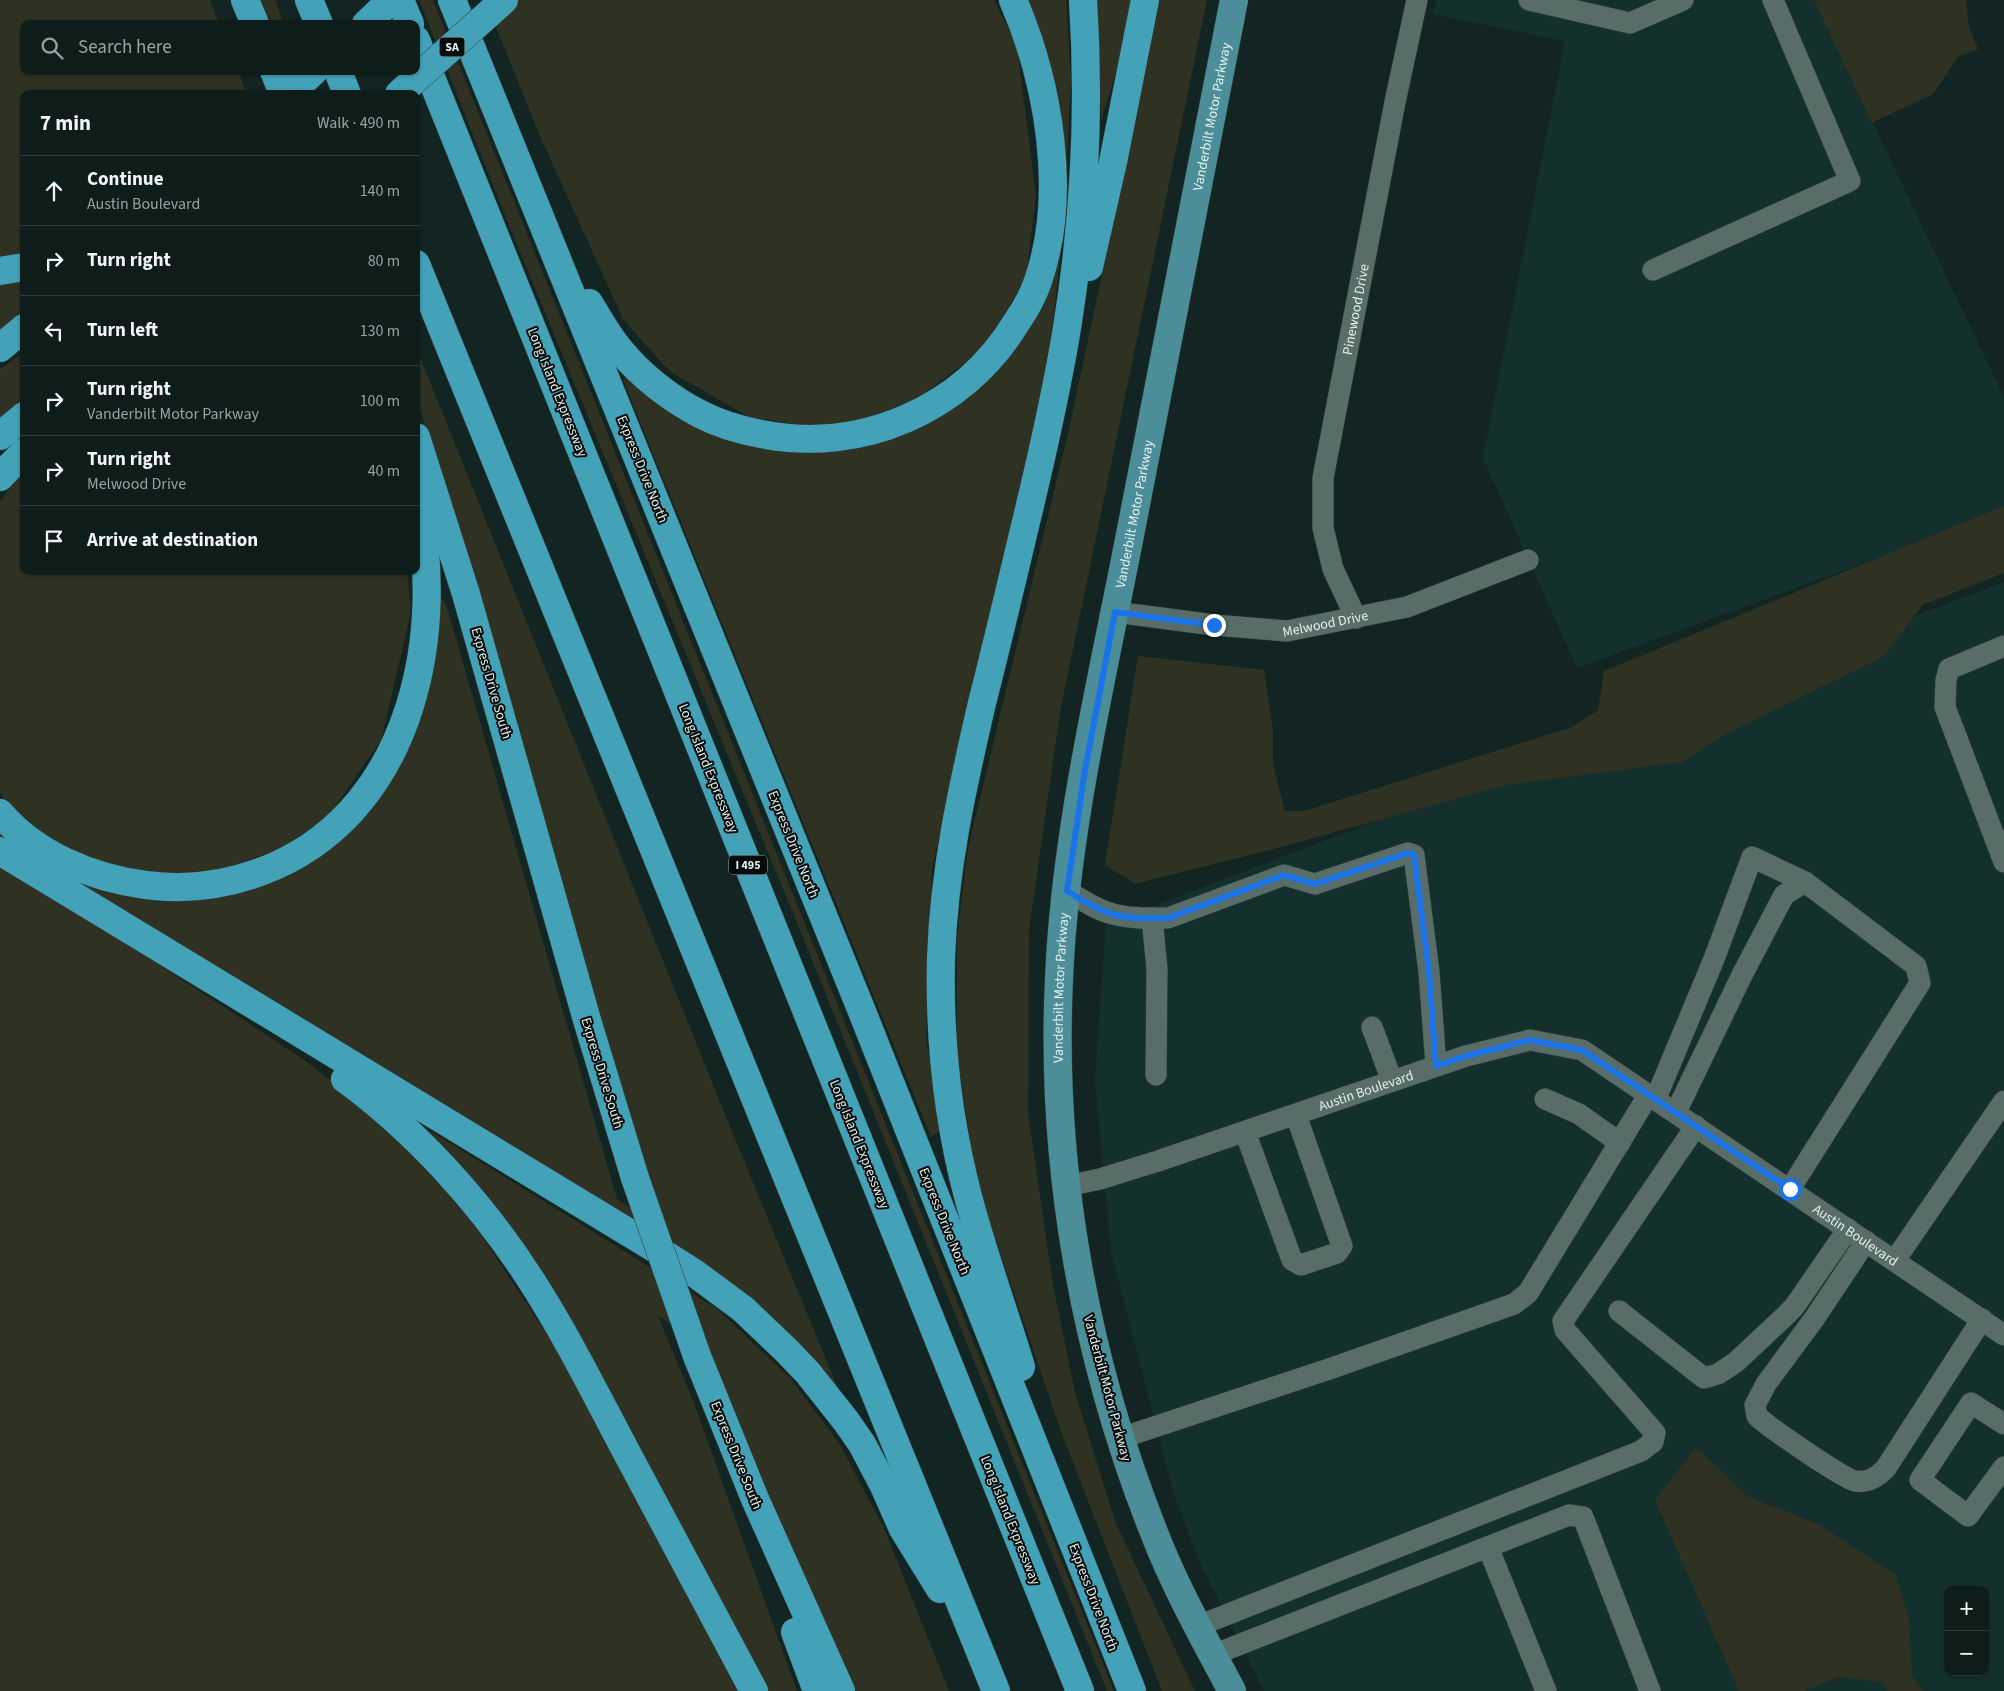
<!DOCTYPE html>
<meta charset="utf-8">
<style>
:root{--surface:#0e1c1a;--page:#1c2927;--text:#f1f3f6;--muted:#9ba1a2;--line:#2e3a39}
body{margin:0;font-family:"Source Sans 3",sans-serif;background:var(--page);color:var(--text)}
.controls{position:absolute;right:15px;bottom:15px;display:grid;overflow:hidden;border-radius:10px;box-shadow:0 1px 4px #0004}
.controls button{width:45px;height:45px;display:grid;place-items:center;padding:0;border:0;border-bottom:1px solid var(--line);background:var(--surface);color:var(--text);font:25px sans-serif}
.stop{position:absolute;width:15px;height:15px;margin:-11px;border:4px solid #1a73e8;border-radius:50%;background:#fff}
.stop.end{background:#1a73e8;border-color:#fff;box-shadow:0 1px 5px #0008}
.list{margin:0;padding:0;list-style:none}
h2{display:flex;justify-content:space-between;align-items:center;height:65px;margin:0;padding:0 20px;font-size:21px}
h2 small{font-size:16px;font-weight:400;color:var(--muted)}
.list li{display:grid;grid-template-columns:32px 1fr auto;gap:15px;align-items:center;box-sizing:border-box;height:70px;padding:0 20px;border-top:1px solid var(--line)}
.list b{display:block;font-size:19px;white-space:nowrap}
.list p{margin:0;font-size:16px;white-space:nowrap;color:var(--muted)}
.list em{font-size:16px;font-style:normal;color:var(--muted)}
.icon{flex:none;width:28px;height:28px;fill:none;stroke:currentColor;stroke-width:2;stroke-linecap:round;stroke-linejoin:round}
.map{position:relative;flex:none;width:2004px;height:1691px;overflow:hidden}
.search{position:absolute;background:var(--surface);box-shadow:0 1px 4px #0004;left:20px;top:20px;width:400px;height:55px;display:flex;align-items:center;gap:12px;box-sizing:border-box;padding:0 18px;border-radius:10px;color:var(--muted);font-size:19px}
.panel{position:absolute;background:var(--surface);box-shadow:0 1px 4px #0004;left:20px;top:90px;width:400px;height:485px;border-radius:10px}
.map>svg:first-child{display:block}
.built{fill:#14302c;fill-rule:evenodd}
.green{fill:#2f3122}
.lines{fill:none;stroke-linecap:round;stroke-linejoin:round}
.minor-casing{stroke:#32403c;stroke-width:22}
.major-casing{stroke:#32403c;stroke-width:29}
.highway-casing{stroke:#32403c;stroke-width:29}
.minor{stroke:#586d68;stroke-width:21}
.major{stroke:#4b8d98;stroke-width:28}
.highway{stroke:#43a2b8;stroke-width:28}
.highway-bridge-casing{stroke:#32403c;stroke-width:29;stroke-linecap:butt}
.highway-bridge{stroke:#43a2b8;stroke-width:28}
.route{stroke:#1a73e8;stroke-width:6}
.labels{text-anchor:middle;stroke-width:4;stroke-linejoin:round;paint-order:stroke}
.shield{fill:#050c0b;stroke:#a0aba8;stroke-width:1}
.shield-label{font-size:12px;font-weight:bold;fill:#e3efec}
.street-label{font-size:14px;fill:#e3efec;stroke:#050c0b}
</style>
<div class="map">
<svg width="2004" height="1691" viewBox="0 0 2004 1691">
<rect width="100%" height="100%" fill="#122522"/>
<g class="built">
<path d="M1437,0H1814L2004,397V512L1577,668L1483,458L1565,41L1432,14Z"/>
<path d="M2004,582V1691H1264L1201,1565L1173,1492L1111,1251L1095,1081L1106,924ZM1948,1590H1985V1672H1948Z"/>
</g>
<g class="green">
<path d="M0,0H210L219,24H24V71H238L247,94H24V253L0,259Z"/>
<path d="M261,0H275L284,24H270Z"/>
<path d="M419,0H433L1114,1691H1107L799,928L513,235Z"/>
<path d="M485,0H994L1017,46L1036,196L1026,277L985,347L914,402L828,429L749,417L669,371L623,319L539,134Z"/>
<path d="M1022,0H1066L1071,81L1063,229L1049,361L1011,544L971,691L932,870L926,1037L940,1131L931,1137L623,380L626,377L672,414L711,435L782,452L862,448L927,424L982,386L1029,328L1056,242Z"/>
<path d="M1096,0H1135L1131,22L1101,121Z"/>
<path d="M1158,0H1207L1060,712L1029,931L1028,1113L1053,1285L1075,1392L1115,1521L1195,1691H1162L1060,1429L976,1181L957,1053V936L968,848L1069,429L1140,96Z"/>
<path d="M1814,0H1966L1969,27L1978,49L1958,57L1933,94L1872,123Z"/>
<path d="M24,275V313L0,333V279Z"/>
<path d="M416,347L724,1112L840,1393L798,1344L0,843V830L11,844L82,884L160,902L241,892L381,790L439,595L446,604L617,1199L664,1230L570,915L482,599L416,397Z"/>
<path d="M24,352V377L19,380L24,384V399L0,420V369Z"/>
<path d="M24,474V571H407L411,612L381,740L329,816L280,849L204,875L128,871L57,844L5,800L0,793V502L9,488Z"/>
<path d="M2004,506V573L1923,605L1883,657L1727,733L1682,762L1506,785L1255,854L1135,884L1105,865L1138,656L1264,670L1273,730V764L1285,811H1304L1572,727L1598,710L1604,671Z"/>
<path d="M0,864L76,910L303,1059L373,1113L447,1193L480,1233L556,1349L739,1691H0Z"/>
<path d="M432,1132L716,1308L790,1378L839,1443L884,1528L949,1691H853L810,1607L706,1344L658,1316L694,1403L797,1691H758L570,1336L422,1143Z"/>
<path d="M1696,1447L1747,1496L1818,1524L1896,1575L1909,1619L1912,1676L1923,1691H1887L1883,1682L1839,1677L1804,1691H1739L1655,1500Z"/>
</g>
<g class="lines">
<defs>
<g id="minor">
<path d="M1529,0L1630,23L1683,0"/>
<path d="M1653,270L1850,181L1773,0"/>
<path id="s1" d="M1115,612L1214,625L1287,631L1407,607L1528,560"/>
<path id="s2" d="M1356,618L1333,569L1323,528V478L1395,102L1417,0"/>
<path d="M2004,646L1949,669L1946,680L1945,707L2004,862"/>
<path d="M1067,891C1081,899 1096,910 1113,914C1130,919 1150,918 1168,918L1284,875L1315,884L1408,853L1414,855L1429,972L1436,1066"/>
<path d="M1152,918L1157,969L1156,1075"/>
<path d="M1372,1027L1392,1081"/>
<path d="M1656,1098L1714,959L1752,857L1805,882"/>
<path d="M1545,1099L1579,1114L1620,1143"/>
<path d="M1676,1112L1742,975L1784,895L1805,882L1916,966L1920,983L1790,1189"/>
<path d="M1245,1132L1292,1260L1301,1265L1337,1253L1342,1246L1296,1115"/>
<path id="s3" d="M1067,1186L1100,1179L1158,1161L1466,1056L1530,1040L1582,1050L2004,1335"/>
<path d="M1866,1241L1814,1319L1766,1384L1755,1405L1757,1416C1767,1426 1845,1480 1855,1481C1869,1483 1877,1477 1886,1468L1982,1319"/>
<path d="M1895,1260L2004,1101"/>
<path d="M1619,1311L1704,1378L1718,1374L1736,1362L1782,1319L1794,1307L1848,1229"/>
<path d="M2004,1424L1971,1403L1920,1480L1968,1516L2004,1467"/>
<path d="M1121,1438L1332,1368L1514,1304L1528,1293L1649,1094"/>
<path d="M1488,1547L1546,1691"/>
<path d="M1198,1626L1641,1451L1653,1442L1655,1433L1565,1330L1563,1321L1696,1126"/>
<path d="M1213,1655L1569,1515L1583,1517L1650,1691"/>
</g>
<g id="major">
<path id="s4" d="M1232,1691C1205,1640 1176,1589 1155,1535C1085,1360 1050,1168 1059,979C1065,833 1101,684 1129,540C1164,360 1199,180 1234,0"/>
</g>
<g id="highway">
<path d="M245,0L255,24"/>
<path d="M309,0L319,24"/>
<path d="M400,0L410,24"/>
<path d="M452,0L861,1009L1132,1691"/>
<path d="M366,24L391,0"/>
<path d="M416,40L1080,1691"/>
<path d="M274,71L283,94"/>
<path d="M338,71L347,94"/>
<path d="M290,94L314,71"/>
<path d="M416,264L996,1691"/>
<path d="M1089,267L1113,162L1145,0"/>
<path d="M0,271L24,267"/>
<path d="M589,303C599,319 608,336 620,350C641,376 671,399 700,414C719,424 740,430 761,434C861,454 963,410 1016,323C1025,310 1033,296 1038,281C1068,194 1049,83 1013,0"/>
<path d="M0,348L24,328"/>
<path d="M0,436L24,416"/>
<path d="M416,437L466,594L587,1020L635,1178"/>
<path d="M0,477L24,452"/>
<path d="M0,813C36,855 92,878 146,885C190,891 234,884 275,866C414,804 447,630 416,495"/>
<path d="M0,851L669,1257L693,1272L743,1309L787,1351L808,1373L846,1421L862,1444L884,1486L903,1529L940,1589"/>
<path d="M345,1079C416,1131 481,1203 529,1277C566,1334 596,1395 628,1455C670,1533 712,1612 754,1691"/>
<path d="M697,1356L755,1499L841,1691"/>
<path d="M1021,1367C1004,1311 984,1256 969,1200C948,1122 939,1039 941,958C944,869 962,789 982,703C997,644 1011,585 1025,526C1041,460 1056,395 1067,328C1084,222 1090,107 1083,0"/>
<path d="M795,1632L817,1691"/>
</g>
</defs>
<use href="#minor" class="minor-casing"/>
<use href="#major" class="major-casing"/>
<use href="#highway" class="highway-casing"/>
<use href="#minor" class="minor"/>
<use href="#major" class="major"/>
<use href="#highway" class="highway"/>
<defs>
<g id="highway-bridge">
<path d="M399,94L504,0"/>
<path d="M635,1178L697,1356"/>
</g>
</defs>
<use href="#highway-bridge" class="highway-bridge-casing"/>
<use href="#highway-bridge" class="highway-bridge"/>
</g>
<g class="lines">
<path class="route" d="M1214,625L1115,612L1085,770L1067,891C1081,899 1096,910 1113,914C1130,919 1150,918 1168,918L1284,875L1315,884L1408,853L1414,855L1429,972L1436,1066L1466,1056L1530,1040L1582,1050L1790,1189"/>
</g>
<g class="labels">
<g class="shield">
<rect x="439.5" y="37.5" width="25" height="19" rx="4"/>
<rect x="729" y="855.5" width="38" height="19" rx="4"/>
</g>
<g class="shield-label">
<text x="452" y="51">SA</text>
<text x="748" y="869">I 495</text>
</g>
<g class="street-label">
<text dy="5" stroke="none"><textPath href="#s4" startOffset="1619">Vanderbilt Motor Parkway</textPath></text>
<text dy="5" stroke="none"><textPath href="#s2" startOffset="318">Pinewood Drive</textPath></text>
<text transform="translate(558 392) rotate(68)" y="5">Long Island Expressway</text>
<text transform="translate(643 469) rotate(68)" y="5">Express Drive North</text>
<text dy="5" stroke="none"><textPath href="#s4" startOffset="1214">Vanderbilt Motor Parkway</textPath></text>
<text dy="5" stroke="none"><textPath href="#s1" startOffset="212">Melwood Drive</textPath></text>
<text transform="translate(492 683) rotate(74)" y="5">Express Drive South</text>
<text transform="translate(709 768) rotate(68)" y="5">Long Island Expressway</text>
<text transform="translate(794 844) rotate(68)" y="5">Express Drive North</text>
<text dy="5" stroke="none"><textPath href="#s4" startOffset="734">Vanderbilt Motor Parkway</textPath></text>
<text transform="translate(603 1073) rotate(73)" y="5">Express Drive South</text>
<text dy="5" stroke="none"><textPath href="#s3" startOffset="314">Austin Boulevard</textPath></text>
<text transform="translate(860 1144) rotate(68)" y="5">Long Island Expressway</text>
<text transform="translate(945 1221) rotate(68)" y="5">Express Drive North</text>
<text dy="5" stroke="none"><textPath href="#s3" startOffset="869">Austin Boulevard</textPath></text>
<text transform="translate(1108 1388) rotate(75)" y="5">Vanderbilt Motor Parkway</text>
<text transform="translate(737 1455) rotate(68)" y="5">Express Drive South</text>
<text transform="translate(1011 1520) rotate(68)" y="5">Long Island Expressway</text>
<text transform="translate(1094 1597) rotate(69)" y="5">Express Drive North</text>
</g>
</g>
</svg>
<div class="controls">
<button>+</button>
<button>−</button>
</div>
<div class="stop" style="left:1790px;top:1189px"></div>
<div class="stop end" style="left:1214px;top:625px"></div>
<div class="search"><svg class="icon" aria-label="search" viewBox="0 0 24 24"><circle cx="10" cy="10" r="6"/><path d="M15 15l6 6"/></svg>Search here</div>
<section class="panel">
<h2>7 min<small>Walk · 490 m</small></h2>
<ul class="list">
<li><svg class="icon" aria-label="ahead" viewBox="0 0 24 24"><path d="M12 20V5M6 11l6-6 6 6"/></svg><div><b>Continue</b><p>Austin Boulevard</p></div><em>140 m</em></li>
<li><svg class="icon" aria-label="right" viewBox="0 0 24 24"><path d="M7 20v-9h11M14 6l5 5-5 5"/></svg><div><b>Turn right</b></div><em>80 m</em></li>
<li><svg class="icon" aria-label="left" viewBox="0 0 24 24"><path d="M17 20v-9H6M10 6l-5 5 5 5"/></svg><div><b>Turn left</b></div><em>130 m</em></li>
<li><svg class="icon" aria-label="right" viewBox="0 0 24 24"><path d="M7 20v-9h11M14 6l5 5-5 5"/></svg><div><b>Turn right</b><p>Vanderbilt Motor Parkway</p></div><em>100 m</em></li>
<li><svg class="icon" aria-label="right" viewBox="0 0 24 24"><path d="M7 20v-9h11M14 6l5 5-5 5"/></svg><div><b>Turn right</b><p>Melwood Drive</p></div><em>40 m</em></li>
<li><svg class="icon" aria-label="arrive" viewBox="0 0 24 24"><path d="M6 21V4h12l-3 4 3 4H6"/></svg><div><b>Arrive at destination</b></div></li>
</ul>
</section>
</div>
